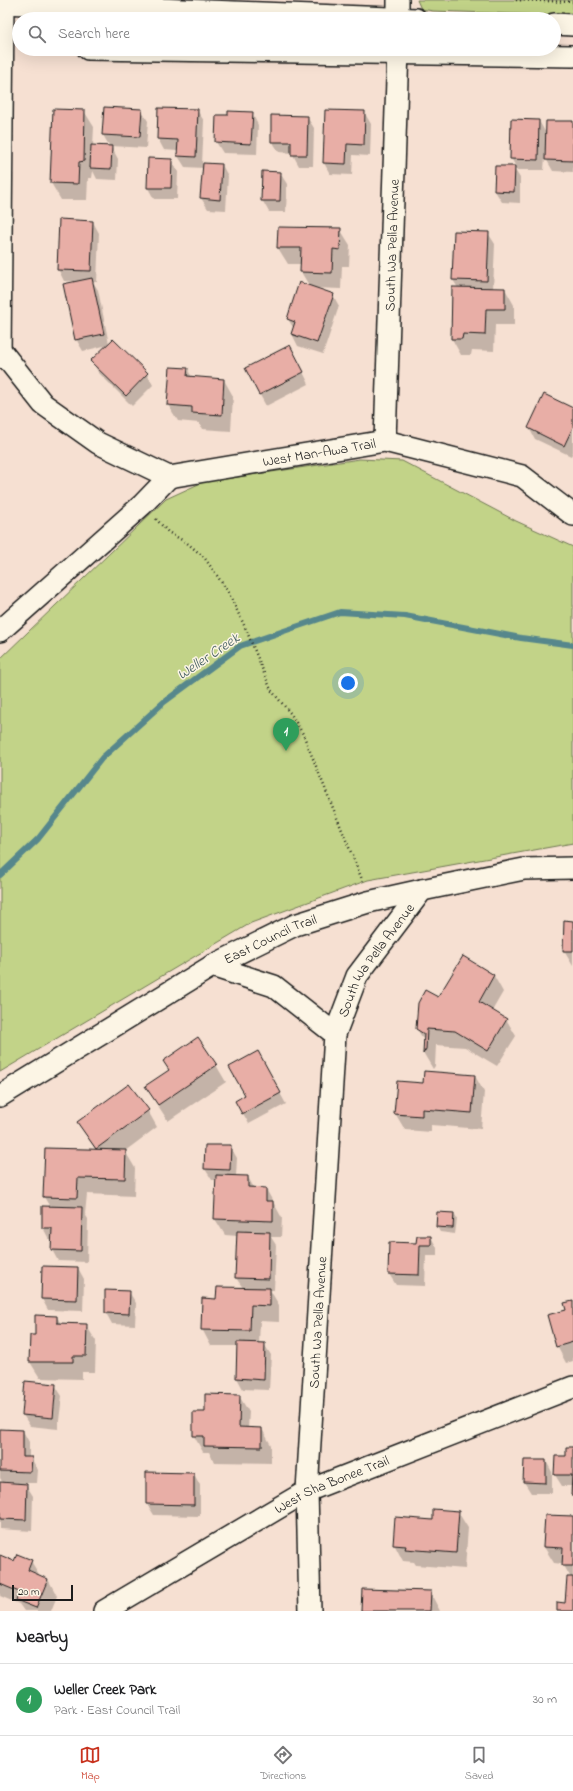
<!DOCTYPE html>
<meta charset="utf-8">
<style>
:root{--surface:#fff;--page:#f2f2f2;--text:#202124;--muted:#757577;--line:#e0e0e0;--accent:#c8321e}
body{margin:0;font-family:"Indie Flower",sans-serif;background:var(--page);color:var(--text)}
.scale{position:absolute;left:12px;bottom:10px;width:61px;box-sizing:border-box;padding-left:4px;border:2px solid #1c1c1c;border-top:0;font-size:11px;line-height:14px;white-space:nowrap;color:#1c1c1c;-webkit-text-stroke:3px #fcf5e5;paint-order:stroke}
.you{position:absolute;left:348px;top:683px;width:14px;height:14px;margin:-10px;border:3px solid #fff;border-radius:50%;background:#1a73e8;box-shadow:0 0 0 6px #1a73e833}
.badge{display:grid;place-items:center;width:26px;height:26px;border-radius:50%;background:var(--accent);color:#fff;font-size:13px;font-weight:700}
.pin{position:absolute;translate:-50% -33px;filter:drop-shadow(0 1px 2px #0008)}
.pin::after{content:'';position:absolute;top:21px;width:14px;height:12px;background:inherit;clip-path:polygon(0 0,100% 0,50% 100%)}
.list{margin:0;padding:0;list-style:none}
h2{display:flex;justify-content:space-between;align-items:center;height:52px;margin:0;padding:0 16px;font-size:17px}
h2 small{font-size:13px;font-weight:400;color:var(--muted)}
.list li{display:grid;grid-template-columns:26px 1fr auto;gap:12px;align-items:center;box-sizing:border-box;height:72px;padding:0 16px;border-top:1px solid var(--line)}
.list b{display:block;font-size:15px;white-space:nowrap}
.list p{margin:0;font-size:13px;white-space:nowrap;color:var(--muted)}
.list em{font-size:13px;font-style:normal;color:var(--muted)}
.icon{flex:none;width:22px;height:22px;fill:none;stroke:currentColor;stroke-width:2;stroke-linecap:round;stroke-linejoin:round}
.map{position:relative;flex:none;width:573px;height:1611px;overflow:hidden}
.search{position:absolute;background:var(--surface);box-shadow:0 4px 16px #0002;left:12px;right:12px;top:12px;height:44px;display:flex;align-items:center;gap:10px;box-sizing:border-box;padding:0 14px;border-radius:22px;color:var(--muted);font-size:15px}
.sheet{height:124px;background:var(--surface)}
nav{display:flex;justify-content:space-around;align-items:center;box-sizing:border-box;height:56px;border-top:1px solid var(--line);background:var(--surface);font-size:11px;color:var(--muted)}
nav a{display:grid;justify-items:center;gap:2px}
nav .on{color:var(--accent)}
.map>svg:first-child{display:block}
.green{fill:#c2d388;stroke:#6f7852}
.shadow{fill:#0003}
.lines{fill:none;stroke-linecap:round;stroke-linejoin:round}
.stream{stroke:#56878c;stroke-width:6}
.building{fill:#e8aea6;stroke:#1c1c1c}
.minor-casing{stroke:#1c1c1c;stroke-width:24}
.path{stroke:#1c1c1c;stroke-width:2.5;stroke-dasharray:1 3;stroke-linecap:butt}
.minor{stroke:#fcf5e5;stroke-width:21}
.labels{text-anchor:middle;stroke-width:3;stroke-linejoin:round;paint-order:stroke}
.street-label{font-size:14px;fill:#1c1c1c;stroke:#fcf5e5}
.water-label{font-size:15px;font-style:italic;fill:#3e5a5d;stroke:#fcf5e5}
</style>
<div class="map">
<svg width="573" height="1611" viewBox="0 0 573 1611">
<rect width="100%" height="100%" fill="#f6e0d2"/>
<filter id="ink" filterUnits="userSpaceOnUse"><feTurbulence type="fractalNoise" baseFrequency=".025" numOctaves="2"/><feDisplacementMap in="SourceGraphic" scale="8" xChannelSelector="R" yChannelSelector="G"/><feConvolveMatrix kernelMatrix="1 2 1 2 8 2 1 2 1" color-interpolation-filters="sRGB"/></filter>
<g filter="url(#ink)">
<g class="green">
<path d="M417,0H573V16L433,11L421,9Z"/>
<path d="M360,459L402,461L516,521L573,547V843L368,880L251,923L0,1072V659L166,499L203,482Z"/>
</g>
<g class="shadow">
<path d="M54,110L84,111L94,127L93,146L110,147L103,135L141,110L148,121L146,148L111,146L118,159L117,180L97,179L93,171L92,178H88L87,200H61L51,183Z"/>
<path d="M197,110L204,121L202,164L222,165L228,176L226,210L208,209L201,198L203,168L185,167L178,156V151L164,150L158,139Z"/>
<path d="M364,112L371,124L370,156L353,155L352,175L330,174L324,163Z"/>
<path d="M252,113L258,125L257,154L223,153L216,142Z"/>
<path d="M307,117L314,128L313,166H299L292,153L279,152L272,141Z"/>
<path d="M539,121L547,135L573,122V172L553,171L545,157L544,170H515L520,178V203L502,202L495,191L496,167H516L511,158Z"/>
<path d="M171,160L178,172L177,199H154L148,188Z"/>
<path d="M280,173L287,184L286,212H269L262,200Z"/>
<path d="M93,222L99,233L97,282H93L98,290L109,344L147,374L153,385L132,406L98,372L92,361L108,345L83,351L76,339V281H64L58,269Z"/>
<path d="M340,229L350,245L349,266H342L341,289L315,288L333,295L339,306L323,354L298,346L292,334L294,329L288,319L310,287L301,272V264H288L278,248Z"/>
<path d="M488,233L495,244L493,289H505L514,305V325H495L494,351L472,350L471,355H461L452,339L458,288L453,280Z"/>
<path d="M296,358L309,384L266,406L260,395Z"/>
<path d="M187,369L192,377L224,380L233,396L231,431L202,429L199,423L178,421L168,405Z"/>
<path d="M573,409V452L571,456L535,439L529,428Z"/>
<path d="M573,922V966L564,951Z"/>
<path d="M463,957L494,976L503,992L492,1011L506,1019L516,1036L497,1066L465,1047L436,1045L435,1066L433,1069L424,1054L425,1042L417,1029L438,999Z"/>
<path d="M264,1064L286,1104L249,1124L236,1101L246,1096Z"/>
<path d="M216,1065L226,1082L168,1121L146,1087Z"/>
<path d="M475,1076L484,1092L481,1129L431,1125V1132L405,1130L395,1113L424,1084Z"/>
<path d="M148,1111L157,1127L125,1151L135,1168L134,1196L87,1194L85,1214L88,1219L87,1262L58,1261L52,1250V1239H49L43,1228L50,1207L44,1197L96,1150L78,1123Z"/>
<path d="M206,1146H230L237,1158L236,1176L248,1177L254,1188L266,1189L282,1218L281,1237H271L276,1245L274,1290H270L279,1305V1322L260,1321L259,1344H264L271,1355L269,1390L243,1389L237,1378L238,1346H211L202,1329L217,1300L243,1288L236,1278L238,1236L225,1235L215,1219L217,1180H212L205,1169Z"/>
<path d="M454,1214L457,1219L455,1234L440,1232L437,1227Z"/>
<path d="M431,1237L437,1248V1256H426L425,1286L396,1285L389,1274L417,1244Z"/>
<path d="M43,1267L78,1268L84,1279L83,1311L48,1310L42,1299Z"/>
<path d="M129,1292L136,1303L135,1325L112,1324L106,1313Z"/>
<path d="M573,1302V1361L566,1363L557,1346L567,1311Z"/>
<path d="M57,1317L61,1324L86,1325L96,1341L95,1372H82V1379L40,1378L30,1362L36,1336Z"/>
<path d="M26,1382L55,1385L62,1396L58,1429L30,1426L23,1415Z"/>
<path d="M239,1396L249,1412L248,1428L262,1429L271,1445V1463L214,1462L209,1452H203L194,1436L206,1413Z"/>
<path d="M0,1430L23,1431L29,1442V1458H31L38,1470L37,1483H25L33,1496L32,1531L0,1529V1483H3L0,1478Z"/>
<path d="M573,1448V1496L572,1486H562L555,1475Z"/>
<path d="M546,1461L552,1472V1493H531L524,1482Z"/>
<path d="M147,1473L194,1474L200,1485V1516L154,1515L147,1504Z"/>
<path d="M458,1512L468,1528L465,1569L416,1565L414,1562L403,1561L394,1544L433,1521Z"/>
<path d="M573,1517V1611H558L566,1604L571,1578L563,1564L554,1563L544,1547Z"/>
<path d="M0,1556L14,1562L31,1561L40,1576L48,1579L57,1596L51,1611H24L19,1604L0,1596Z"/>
<path d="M430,1592L440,1611H362Z"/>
</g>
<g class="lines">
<path class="stream" d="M0,875L38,839L102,758L164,702L240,646L340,612L405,616L521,638L573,645"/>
</g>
<g class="building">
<path d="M104,107L142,109L140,137L102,135Z"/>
<path d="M158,108L198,109L196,157L177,156L178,140L157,139Z"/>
<path d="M53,109L85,110L84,161L79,162L78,184L50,183Z"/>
<path d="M325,110L365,111L364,145L347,144L346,164L323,163Z"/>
<path d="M228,111L253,112L251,144L215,142L216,115H228Z"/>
<path d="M271,115L308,116L307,155H291V142H271Z"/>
<path d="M511,119L539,120L538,160L510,159Z"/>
<path d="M546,121H573V161L545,160Z"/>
<path d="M91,145L112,146L111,169L90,168Z"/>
<path d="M148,158L172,159L171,188H147Z"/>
<path d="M203,163L222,164L220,200L200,198Z"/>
<path d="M495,166H515L514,192L494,191Z"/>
<path d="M262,171L281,172L280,201H261Z"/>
<path d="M59,219L93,221L91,271L57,270Z"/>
<path d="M278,227L341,228L340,250L333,249L332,273L300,272L301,248H277Z"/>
<path d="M454,231L489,232L487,281L452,280Z"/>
<path d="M92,278L104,334L75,340L63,284Z"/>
<path d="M299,282L334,294L317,343L291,334L295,322L287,319Z"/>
<path d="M452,287L505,288V309H486L485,335L463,334L462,339H451Z"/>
<path d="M113,339L148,373L126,396L90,361Z"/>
<path d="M290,345L304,372L259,395L245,368Z"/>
<path d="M170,367L188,368L187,376L224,379L222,415L192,413V407L167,405Z"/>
<path d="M544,394L573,408V427L564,446L528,428Z"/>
<path d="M564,920L573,921V951H563Z"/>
<path d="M463,956L494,975L479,1002L507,1019L488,1051L455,1031L427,1029L426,1049L423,1054L424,1034L416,1029L418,1003L425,990L438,997Z"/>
<path d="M198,1037L217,1065L158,1105L145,1086L169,1070L163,1061Z"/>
<path d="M258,1051L281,1093L242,1114L235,1101L245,1095L229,1067Z"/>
<path d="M424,1071L475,1075L472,1113L422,1109V1116L394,1114L397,1081L423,1083Z"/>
<path d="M129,1084L149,1110L96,1149L77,1122Z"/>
<path d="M205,1145H231L230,1170L204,1169Z"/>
<path d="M45,1148L126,1150L125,1179L78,1178L77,1198L43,1197Z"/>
<path d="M216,1175L248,1176V1187L266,1188V1201H273V1221L214,1219Z"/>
<path d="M42,1206L82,1207L81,1251L51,1250L52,1228H42Z"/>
<path d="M437,1212L454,1213L453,1228L436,1227Z"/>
<path d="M237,1231L270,1232L269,1279L235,1278Z"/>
<path d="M417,1236H431V1245H420L419,1275L388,1274L389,1242L416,1243Z"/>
<path d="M42,1266L78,1267L77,1300L41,1299Z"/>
<path d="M217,1287L270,1288V1306L251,1305L250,1331L201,1330L202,1298L216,1299Z"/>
<path d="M105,1290L130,1291L129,1314L105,1313Z"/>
<path d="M573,1301V1342L556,1347L547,1315L566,1310L564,1303Z"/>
<path d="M35,1315L57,1316V1323L87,1324L86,1356H73V1362H29L30,1335H35Z"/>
<path d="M237,1342L265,1343L264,1380L236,1378Z"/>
<path d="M25,1381L56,1384L53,1418L22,1415Z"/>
<path d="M205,1394L240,1395L239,1427L262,1428V1447L204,1446V1436H193V1412H205Z"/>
<path d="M0,1429L23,1430V1457H32L31,1472L0,1471Z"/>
<path d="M566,1447H573V1495H571L572,1475H554L555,1456H566Z"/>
<path d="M524,1460H546V1483L523,1482Z"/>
<path d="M146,1472L194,1473V1505L146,1504Z"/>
<path d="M0,1482L27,1484L26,1520L0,1519Z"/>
<path d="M433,1509L459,1511L456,1553L405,1549L406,1546L393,1545L395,1517L433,1520Z"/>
<path d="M545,1515L573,1516V1566H562L563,1548L543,1547Z"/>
<path d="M17,1554L32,1560L28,1570L48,1579L36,1608L16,1600L19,1592L0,1584V1555L14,1561Z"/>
<path d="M567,1577H573V1611H557V1602L565,1603Z"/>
<path d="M362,1589L431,1591L430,1611H361Z"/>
</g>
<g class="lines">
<defs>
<g id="minor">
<path d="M0,3L416,19"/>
<path d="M398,19V0"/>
<path d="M554,24L573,25"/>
<path d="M88,49L573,56"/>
<path id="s1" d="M1,351L43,404L98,443L169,477L385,441L522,476L573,515"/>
<path d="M0,358L3,0"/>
<path id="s2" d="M385,441L398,49"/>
<path d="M0,631L142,505L169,477"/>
<path d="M212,966L274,986L335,1034"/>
<path id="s3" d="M0,1096L212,966L295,925L368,902L422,890L524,869L573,868"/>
<path id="s4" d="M104,1611L307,1491L573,1387"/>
<path id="s5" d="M310,1611L307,1491L335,1034L357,976L422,890"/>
</g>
</defs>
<use href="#minor" class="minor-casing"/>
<g class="path">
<path d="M516,0L573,2"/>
<path d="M156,519L168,532L187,543L204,557L227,590L245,627L271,690L291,714L303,734L363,882"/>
</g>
<use href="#minor" class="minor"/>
</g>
</g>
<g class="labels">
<g class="street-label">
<text dy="5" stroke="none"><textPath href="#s2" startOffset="196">South Wa Pella Avenue</textPath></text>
<text dy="5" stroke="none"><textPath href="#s1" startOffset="366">West Man-Awa Trail</textPath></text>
<text dy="5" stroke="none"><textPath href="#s3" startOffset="313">East Council Trail</textPath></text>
<text dy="5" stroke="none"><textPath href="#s5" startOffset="663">South Wa Pella Avenue</textPath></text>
<text dy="5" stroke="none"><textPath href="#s5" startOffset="289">South Wa Pella Avenue</textPath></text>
<text dy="5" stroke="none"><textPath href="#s4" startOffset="261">West Sha Bonee Trail</textPath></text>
</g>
<g class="water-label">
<text transform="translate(208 656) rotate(-34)" y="5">Weller Creek</text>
</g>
</g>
</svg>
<div class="scale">20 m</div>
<div class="you"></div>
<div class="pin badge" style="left:286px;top:751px;background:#2e9e5b">1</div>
<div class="search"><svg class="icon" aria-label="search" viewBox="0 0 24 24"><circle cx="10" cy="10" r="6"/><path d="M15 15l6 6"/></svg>Search here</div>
</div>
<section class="sheet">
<h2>Nearby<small></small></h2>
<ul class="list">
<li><span class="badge" style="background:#2e9e5b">1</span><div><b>Weller Creek Park</b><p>Park · East Council Trail</p></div><em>30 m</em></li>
</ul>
</section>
<nav>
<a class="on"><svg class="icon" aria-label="map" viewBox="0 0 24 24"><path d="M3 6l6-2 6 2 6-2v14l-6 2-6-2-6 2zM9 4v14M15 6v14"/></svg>Map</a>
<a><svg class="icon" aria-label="directions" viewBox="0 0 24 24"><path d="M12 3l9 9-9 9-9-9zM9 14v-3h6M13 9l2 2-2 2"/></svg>Directions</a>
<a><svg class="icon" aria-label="saved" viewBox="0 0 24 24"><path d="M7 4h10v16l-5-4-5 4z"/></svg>Saved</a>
</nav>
